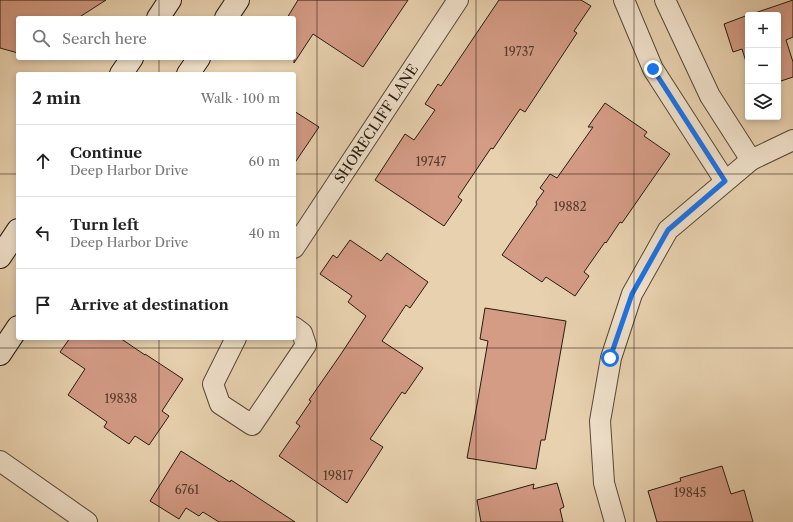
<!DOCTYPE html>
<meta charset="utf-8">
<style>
:root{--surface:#fff;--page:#f2f2f2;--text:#222;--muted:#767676;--line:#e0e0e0}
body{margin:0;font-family:"Libre Caslon Text",serif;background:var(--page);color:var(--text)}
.controls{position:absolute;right:12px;top:12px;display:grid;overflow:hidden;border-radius:4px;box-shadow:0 2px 6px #0003}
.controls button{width:36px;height:36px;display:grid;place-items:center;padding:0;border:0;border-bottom:1px solid var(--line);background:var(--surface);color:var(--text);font:20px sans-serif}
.stop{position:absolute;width:12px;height:12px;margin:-9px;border:3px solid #1a73e8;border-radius:50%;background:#fff}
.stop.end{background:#1a73e8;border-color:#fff;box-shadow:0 1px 4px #0008}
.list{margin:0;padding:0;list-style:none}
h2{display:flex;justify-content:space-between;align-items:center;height:52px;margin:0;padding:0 16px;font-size:17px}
h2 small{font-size:13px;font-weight:400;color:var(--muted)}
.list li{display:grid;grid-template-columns:26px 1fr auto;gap:12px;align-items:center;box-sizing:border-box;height:72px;padding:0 16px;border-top:1px solid var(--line)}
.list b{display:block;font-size:15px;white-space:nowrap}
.list p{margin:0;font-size:13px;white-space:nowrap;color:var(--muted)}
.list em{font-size:13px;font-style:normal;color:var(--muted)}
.icon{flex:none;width:22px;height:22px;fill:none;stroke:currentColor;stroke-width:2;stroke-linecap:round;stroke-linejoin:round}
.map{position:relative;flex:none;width:793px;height:522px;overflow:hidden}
.search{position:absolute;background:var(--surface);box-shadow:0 2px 6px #0003;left:16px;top:16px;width:280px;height:44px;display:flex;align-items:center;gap:10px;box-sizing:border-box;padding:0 14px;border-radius:4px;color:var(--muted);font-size:15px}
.panel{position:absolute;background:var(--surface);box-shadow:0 2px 6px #0003;left:16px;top:72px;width:280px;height:268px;border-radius:4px}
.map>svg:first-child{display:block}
.building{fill:#d49b85;stroke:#261b10}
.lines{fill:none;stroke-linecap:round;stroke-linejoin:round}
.minor-casing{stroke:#564838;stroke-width:22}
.secondary-casing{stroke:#261b10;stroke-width:24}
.minor{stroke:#f0e1cb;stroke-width:20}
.secondary{stroke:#f0e1cb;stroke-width:22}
.route{stroke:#1a73e8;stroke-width:5}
.grid{fill:none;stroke:#261b10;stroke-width:1;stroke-opacity:0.55}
.labels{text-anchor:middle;stroke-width:3.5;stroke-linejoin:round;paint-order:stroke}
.number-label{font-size:12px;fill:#523b2d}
.street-label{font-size:14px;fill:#261b10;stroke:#f0e1cb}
</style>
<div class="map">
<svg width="793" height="522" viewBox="0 0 793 522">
<rect width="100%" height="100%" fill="#e8d1af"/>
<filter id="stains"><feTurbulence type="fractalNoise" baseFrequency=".005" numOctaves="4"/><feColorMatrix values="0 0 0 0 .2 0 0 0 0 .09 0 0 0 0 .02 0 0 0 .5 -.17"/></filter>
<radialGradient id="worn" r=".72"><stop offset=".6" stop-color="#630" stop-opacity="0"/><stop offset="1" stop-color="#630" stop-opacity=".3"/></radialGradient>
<g class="building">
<path d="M0,0H106L78,18H18V53L0,48Z"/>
<path d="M298,0H408L363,67L313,34L294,63V18H287Z"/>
<path d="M499,0H581L591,6L574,31L577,33L525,112L520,109L493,149L491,148L458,197L462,200L444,226L375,180L405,134L414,140L435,110L425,104L438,84L441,86Z"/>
<path d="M793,0V37L786,40L793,62V77L778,82V15H749Z"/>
<path d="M748,15V68L742,49L733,52L724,24Z"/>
<path d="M605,103L647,132L644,136L670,154L622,223L620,222L606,243L605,242L584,272L589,276L575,296L546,277L542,282L502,255L537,204L536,202L544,191L540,188L550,174L557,178L593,127H588Z"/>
<path d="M294,111L319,127L294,164Z"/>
<path d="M350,240L381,261L387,253L428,282L410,308L406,305L382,341L423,368L405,394L402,392L370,439L383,447L347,503L279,456L300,426L296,423L311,401L309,400L341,354L366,316L348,302L352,296L320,274L333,255L337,258Z"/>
<path d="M485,308L566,321L545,440H541L536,469L467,458L478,399L488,341L480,339Z"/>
<path d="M70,338H120L145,355V354L183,379L162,411L169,416L149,445L135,436L129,444L104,427L107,422L68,395L85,369L60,352Z"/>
<path d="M181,451L230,482L231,480L295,522H219L203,512L199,516L186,508L179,519L150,501Z"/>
<path d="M722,466L731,494L744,490L753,522H657L648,491L681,481L680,478Z"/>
<path d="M557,483L564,507L560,509L563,522H481L477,500L534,484L533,489Z"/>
</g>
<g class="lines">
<defs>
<g id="minor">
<path d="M624,0L653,69L725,181"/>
<path d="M665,0L710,96L751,160"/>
<path id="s1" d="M294,248L458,0"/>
<path d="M236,338L213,384L220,404L252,425L306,345L302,333L294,327"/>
<path d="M0,461L87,522"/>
<path d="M615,522L604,483L600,421L611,358L632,294L668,230L751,160L793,140"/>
</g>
<g id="secondary">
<path d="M158,18L170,0"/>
<path d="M226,18L238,0"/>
<path d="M121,74L132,58"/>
<path d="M188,74L199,58"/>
<path d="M0,257L18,230"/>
<path d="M0,354L18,327"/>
</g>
</defs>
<use href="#minor" class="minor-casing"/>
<use href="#secondary" class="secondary-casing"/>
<use href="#minor" class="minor"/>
<use href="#secondary" class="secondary"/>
</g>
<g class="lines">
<path class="route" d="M610,358L632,294L668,230L725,181L653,69"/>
</g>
<path class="grid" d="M159,0V18M317,0V522M476,0V522M634,0V522M159,58V74M0,174H18M294,174H793M159,338V522M0,348H793"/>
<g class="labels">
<g class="number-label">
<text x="519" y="56">19737</text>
<text x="431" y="166">19747</text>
<text x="570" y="211">19882</text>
<text x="121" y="403">19838</text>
<text x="338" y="480">19817</text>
<text x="187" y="494">6761</text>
<text x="690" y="497">19845</text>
</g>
<g class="street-label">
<text dy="5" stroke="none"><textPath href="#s1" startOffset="149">SHORECLIFF LANE</textPath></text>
</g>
</g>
<rect width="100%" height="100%" filter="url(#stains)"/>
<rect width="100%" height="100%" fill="url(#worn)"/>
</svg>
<div class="controls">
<button>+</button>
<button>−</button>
<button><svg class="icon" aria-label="layers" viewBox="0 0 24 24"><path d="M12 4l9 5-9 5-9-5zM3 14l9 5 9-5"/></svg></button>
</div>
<div class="stop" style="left:610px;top:358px"></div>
<div class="stop end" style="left:653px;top:69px"></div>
<div class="search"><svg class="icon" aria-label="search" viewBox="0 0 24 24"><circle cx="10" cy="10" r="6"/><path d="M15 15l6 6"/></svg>Search here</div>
<section class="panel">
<h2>2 min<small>Walk · 100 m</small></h2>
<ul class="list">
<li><svg class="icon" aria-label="ahead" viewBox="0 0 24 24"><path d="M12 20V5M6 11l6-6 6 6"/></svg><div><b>Continue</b><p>Deep Harbor Drive</p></div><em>60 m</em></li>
<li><svg class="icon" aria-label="left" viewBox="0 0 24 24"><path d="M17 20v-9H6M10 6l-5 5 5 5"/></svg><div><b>Turn left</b><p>Deep Harbor Drive</p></div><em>40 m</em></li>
<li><svg class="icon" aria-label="arrive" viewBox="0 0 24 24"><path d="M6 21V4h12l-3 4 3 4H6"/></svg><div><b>Arrive at destination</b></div></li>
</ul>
</section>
</div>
